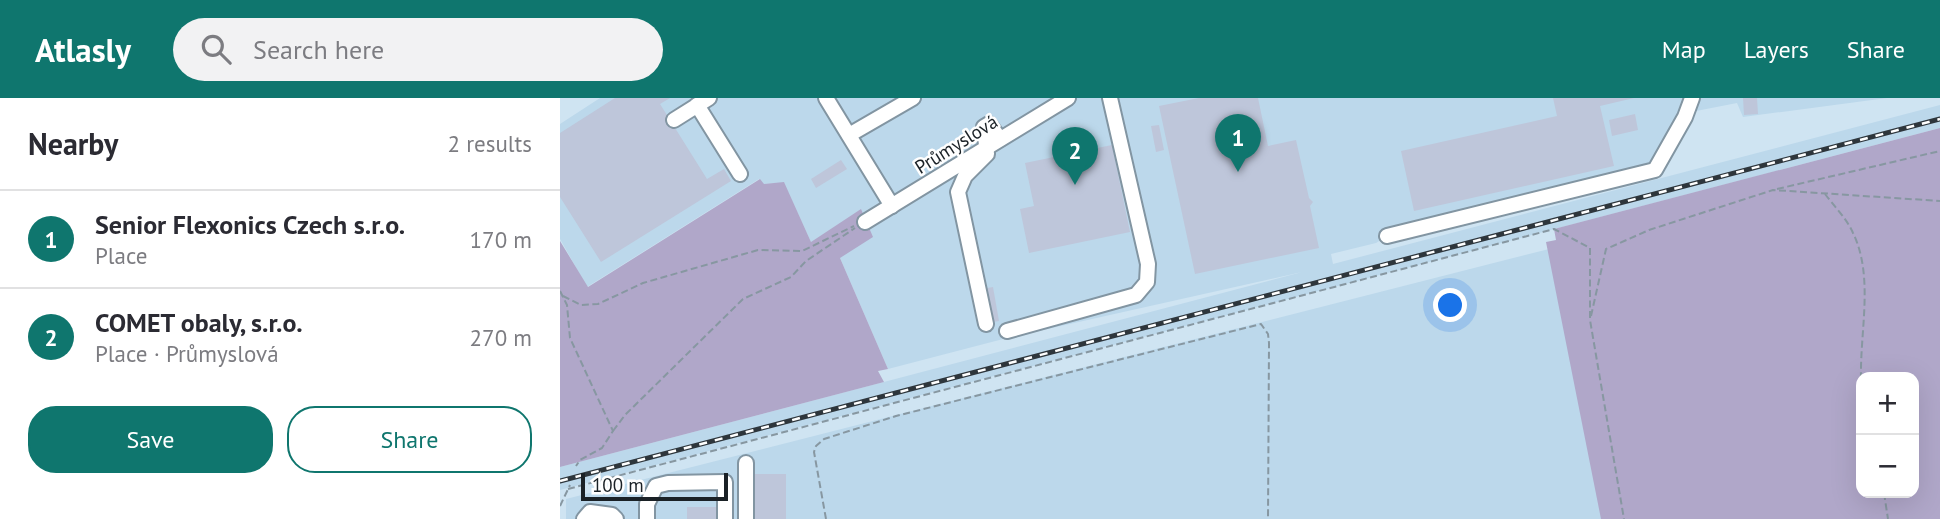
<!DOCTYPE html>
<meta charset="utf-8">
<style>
:root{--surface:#fff;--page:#f2f2f3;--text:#2b2b33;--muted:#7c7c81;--line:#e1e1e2;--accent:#0f766e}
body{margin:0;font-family:"PT Sans",sans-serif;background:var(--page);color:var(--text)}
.controls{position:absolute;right:21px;bottom:21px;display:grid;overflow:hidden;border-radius:14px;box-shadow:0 7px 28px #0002}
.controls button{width:63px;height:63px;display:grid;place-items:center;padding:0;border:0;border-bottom:2px solid var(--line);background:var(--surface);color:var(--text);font:35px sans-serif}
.scale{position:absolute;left:21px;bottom:18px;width:147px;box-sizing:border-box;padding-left:7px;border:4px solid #1a2126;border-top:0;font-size:19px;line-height:24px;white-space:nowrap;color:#1a2126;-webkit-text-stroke:5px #fff;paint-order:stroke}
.you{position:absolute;left:891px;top:208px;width:24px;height:24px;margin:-18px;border:5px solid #fff;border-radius:50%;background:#1a73e8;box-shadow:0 0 0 10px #1a73e833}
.badge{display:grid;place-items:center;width:46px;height:46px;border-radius:50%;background:var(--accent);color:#fff;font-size:23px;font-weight:700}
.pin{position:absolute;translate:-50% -58px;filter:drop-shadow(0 2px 4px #0008)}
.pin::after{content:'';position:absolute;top:37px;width:24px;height:21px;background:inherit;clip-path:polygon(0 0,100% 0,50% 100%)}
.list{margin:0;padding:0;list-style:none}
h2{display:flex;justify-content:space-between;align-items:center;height:91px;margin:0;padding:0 28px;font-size:30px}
h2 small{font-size:23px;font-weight:400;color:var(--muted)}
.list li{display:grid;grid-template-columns:46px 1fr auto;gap:21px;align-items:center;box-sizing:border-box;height:98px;padding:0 28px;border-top:2px solid var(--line)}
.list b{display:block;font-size:26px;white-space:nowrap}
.list p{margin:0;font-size:23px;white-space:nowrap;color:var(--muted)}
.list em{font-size:23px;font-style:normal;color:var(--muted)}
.actions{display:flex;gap:14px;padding:21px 28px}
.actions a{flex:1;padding:16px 0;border:2px solid var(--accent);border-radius:28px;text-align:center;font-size:24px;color:var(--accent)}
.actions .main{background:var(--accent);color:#fff}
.icon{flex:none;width:38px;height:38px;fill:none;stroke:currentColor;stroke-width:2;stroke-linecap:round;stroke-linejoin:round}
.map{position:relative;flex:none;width:1380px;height:421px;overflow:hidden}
header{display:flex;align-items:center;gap:42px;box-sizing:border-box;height:98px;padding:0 35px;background:var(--accent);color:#fff}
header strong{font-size:33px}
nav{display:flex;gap:38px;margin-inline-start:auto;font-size:24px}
.search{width:490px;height:63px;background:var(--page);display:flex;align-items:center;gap:18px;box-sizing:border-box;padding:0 24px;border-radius:38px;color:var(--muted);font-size:26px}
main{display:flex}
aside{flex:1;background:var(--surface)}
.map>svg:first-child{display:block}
.built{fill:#bcd8eb}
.green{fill:#b0a7c9;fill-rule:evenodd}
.building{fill:#bec6da}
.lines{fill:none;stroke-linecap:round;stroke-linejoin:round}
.minor-casing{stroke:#8295a2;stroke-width:18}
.path{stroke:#8797a1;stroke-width:2;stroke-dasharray:7 3.5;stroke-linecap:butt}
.minor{stroke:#fff;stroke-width:14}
.rail-casing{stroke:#2e363c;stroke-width:5}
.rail{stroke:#fff;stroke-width:2.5;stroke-dasharray:8;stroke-linecap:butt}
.labels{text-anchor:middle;stroke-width:5;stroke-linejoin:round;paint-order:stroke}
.street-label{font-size:19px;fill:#1a2126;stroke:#fff}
</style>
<header>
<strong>Atlasly</strong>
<div class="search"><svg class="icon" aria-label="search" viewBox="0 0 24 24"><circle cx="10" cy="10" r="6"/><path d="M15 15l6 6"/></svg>Search here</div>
<nav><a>Map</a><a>Layers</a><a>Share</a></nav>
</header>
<main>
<aside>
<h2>Nearby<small>2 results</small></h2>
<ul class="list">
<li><span class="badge">1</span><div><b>Senior Flexonics Czech s.r.o.</b><p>Place</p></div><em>170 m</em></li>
<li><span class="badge">2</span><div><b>COMET obaly, s.r.o.</b><p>Place · Průmyslová</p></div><em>270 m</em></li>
</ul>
<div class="actions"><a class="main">Save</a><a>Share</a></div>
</aside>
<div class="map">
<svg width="1380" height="421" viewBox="0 0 1380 421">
<rect width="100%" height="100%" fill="#cfe4f2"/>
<g class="built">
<path d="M40,0H1327L1183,19L1177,5L1131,14L1095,72L827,138L816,145L771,156L773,166L1380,7V30L0,392V369L742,174L447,240L328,271L280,160L251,144L224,85L203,86L199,81L27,189L0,141V26Z"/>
<path d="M993,150L1047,421H6V401Z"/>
</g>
<g class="green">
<path d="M1380,30V421H1041L986,144L996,142L994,131ZM1301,279H1354V395H1301Z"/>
<path d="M200,81L204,86L224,84L251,144L301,111L313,139L280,160L328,271L318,273L324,284L0,369V143L28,189Z"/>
</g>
<g class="building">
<path d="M55,0H110L100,6L147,81L164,71L171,83L41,164L0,99V35Z"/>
<path d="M639,0H698L708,48L736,42L749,100L753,104L750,108L759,150L635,176L599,8Z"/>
<path d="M993,0H1074L1040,8L1054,68L854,113L841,53L997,18Z"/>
<path d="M1183,0H1197L1198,16L1184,17Z"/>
<path d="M1075,16L1078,32L1052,38L1049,22Z"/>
<path d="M599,27L604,52L596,54L591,28Z"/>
<path d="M552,47L570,134L469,155L460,111L474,108L465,65Z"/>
<path d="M281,62L287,71L256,90L251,81Z"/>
<path d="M433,189L439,223L428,225L421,191Z"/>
<rect x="188" y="376" width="38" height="45"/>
<rect x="127" y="409" width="33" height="12"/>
</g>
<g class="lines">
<defs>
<g id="minor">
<path d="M266,0L332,108"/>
<path d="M137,7L180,76"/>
<path d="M114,22L149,0"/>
<path d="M289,37L353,0"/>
<path d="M305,124L508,0"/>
<path d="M827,138L1095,72L1125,19L1132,0"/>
<path d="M426,226L398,94L405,78L427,56L424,29L429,26L440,41"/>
<path d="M447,233L576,197L587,184L588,166L550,0"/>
<path d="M24,421L30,414L52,417L56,421"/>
<path d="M87,421V406L96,388L108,385L165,384V421"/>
<path d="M186,421V365"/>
</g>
</defs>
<use href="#minor" class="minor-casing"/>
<g class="path">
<path d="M1217,91L1380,53"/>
<path d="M1265,96C1274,108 1287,121 1293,135C1314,178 1300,233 1301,279"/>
<path d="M0,193L7,207L10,240L53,333L42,350L20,362L16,368"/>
<path d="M3,198L21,207L38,206L83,185L198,152L242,153L294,128"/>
<path d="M1031,218L1046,151L1089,132L1213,92L1380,103"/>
<path d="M53,333L65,317L183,201L231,179L246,163L295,130"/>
<path d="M8,391L994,131L1030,150V222L1064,421"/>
<path d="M1324,395L1328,421"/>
<path d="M0,408L10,387"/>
<path d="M266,421L254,354L256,348L264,341L336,318L701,226L708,236L709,245L708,421"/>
</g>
<use href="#minor" class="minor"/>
<defs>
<path id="rail" d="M0,383L1380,21"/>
</defs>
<use href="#rail" class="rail-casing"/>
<use href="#rail" class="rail"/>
</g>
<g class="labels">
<g class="street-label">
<text transform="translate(396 46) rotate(-32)" y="7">Průmyslová</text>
</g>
</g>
</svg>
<div class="controls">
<button>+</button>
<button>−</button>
</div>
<div class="scale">100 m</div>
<div class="you"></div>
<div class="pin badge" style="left:678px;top:74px">1</div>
<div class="pin badge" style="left:515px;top:87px">2</div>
</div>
</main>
